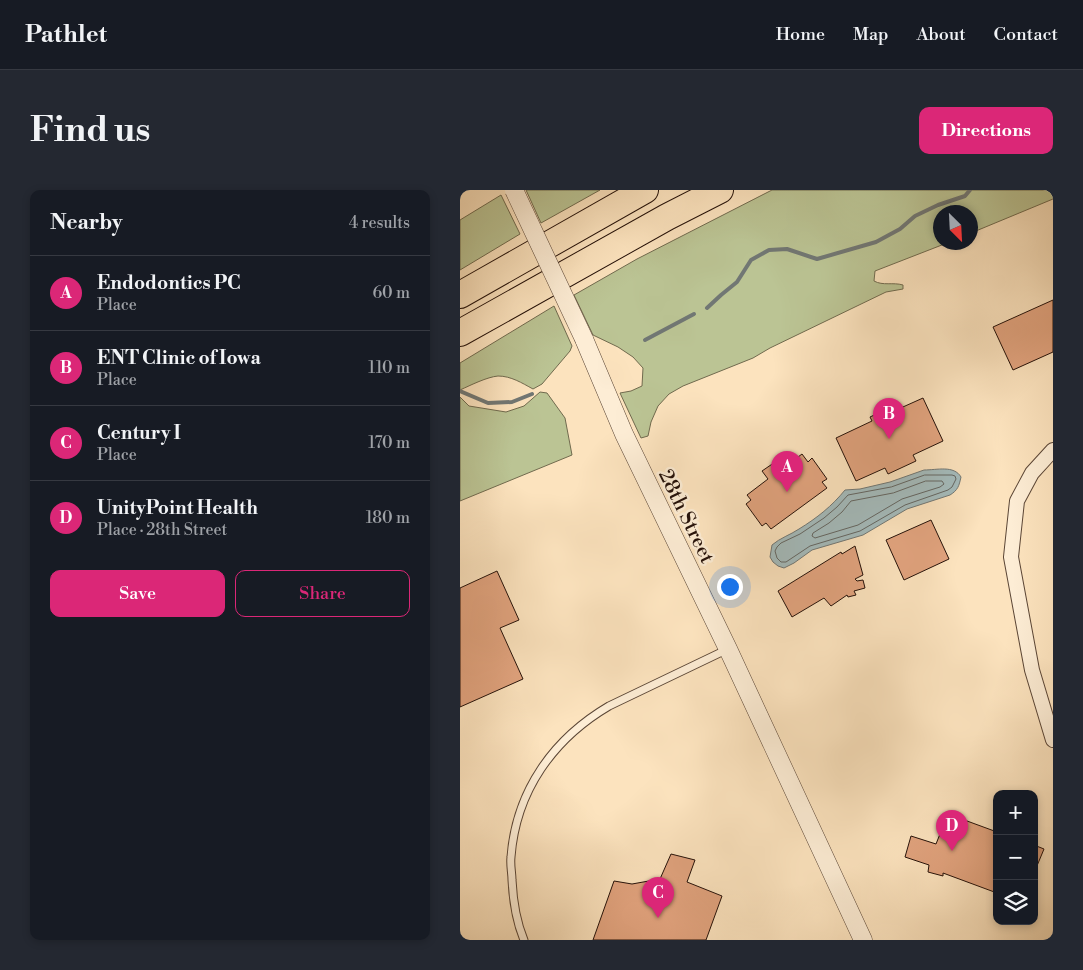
<!DOCTYPE html>
<meta charset="utf-8">
<style>
:root{--surface:#171b24;--page:#242831;--text:#f1f3f6;--muted:#9ea1a6;--line:#363941;--accent:#db2777}
body{margin:0;font-family:"Libre Bodoni",serif;background:var(--page);color:var(--text)}
.controls{position:absolute;right:15px;bottom:15px;display:grid;overflow:hidden;border-radius:10px;box-shadow:0 2px 8px #0003}
.controls button{width:45px;height:45px;display:grid;place-items:center;padding:0;border:0;border-bottom:1px solid var(--line);background:var(--surface);color:var(--text);font:25px sans-serif}
.compass{position:absolute;left:473px;top:15px;width:45px;height:45px;border-radius:50%;background:var(--surface);box-shadow:0 2px 8px #0003;rotate:156deg}
.you{position:absolute;left:269px;top:396px;width:18px;height:18px;margin:-12px;border:4px solid #fff;border-radius:50%;background:#1a73e8;box-shadow:0 0 0 8px #1a73e833}
.badge{display:grid;place-items:center;width:32px;height:32px;border-radius:50%;background:var(--accent);color:#fff;font-size:16px;font-weight:700}
.pin{position:absolute;translate:-50% -41px;filter:drop-shadow(0 1px 2px #0008)}
.pin::after{content:'';position:absolute;top:26px;width:18px;height:15px;background:inherit;clip-path:polygon(0 0,100% 0,50% 100%)}
.list{margin:0;padding:0;list-style:none}
h2{display:flex;justify-content:space-between;align-items:center;height:65px;margin:0;padding:0 20px;font-size:21px}
h2 small{font-size:16px;font-weight:400;color:var(--muted)}
.list li{display:grid;grid-template-columns:32px 1fr auto;gap:15px;align-items:center;box-sizing:border-box;height:75px;padding:0 20px;border-top:1px solid var(--line)}
.list b{display:block;font-size:19px;white-space:nowrap}
.list p{margin:0;font-size:16px;white-space:nowrap;color:var(--muted)}
.list em{font-size:16px;font-style:normal;color:var(--muted)}
.actions{display:flex;gap:10px;padding:15px 20px}
.actions a{flex:1;padding:11px 0;border:1px solid var(--accent);border-radius:10px;text-align:center;font-size:18px;color:var(--accent)}
.actions .main{background:var(--accent);color:#fff}
.icon{flex:none;width:28px;height:28px;fill:none;stroke:currentColor;stroke-width:2;stroke-linecap:round;stroke-linejoin:round}
.map{position:relative;flex:none;width:593px;height:750px;overflow:hidden;border-radius:10px}
header{display:flex;align-items:center;gap:30px;box-sizing:border-box;height:70px;padding:0 25px;background:var(--surface);border-bottom:1px solid var(--line)}
header strong{font-size:24px}
nav{display:flex;gap:28px;margin-inline-start:auto;font-size:18px}
.intro{display:flex;align-items:center;justify-content:space-between;box-sizing:border-box;height:120px;padding:0 30px}
h1{margin:0;font-size:35px}
.button{padding:12px 22px;border-radius:10px;background:var(--accent);color:#fff;font-size:18px;font-weight:700}
main{display:flex;gap:30px;padding:0 30px}
aside{flex:1;background:var(--surface);border-radius:10px;box-shadow:0 2px 8px #0003}
.map>svg:first-child{display:block}
.green{fill:#bbc494;stroke:#706a4e}
.water{fill:#a4bbbc;stroke:#717774}
.lines{fill:none;stroke-linecap:round;stroke-linejoin:round}
.shore{stroke:#646662;stroke-width:1}
.stream{stroke:#717774;stroke-width:4}
.building{fill:#e1a37e;stroke:#251109}
.service-casing{stroke:#5b4636;stroke-width:9}
.minor-casing{stroke:#5b4636;stroke-width:16}
.tertiary-casing{stroke:#5b4636;stroke-width:19}
.motorway-casing{stroke:#251109;stroke-width:28}
.service{stroke:#fdedd5;stroke-width:7}
.minor{stroke:#fdedd5;stroke-width:14}
.tertiary{stroke:#fdedd5;stroke-width:18}
.motorway{stroke:#fce3be;stroke-width:26}
.tertiary-bridge-casing{stroke:#5b4636;stroke-width:19;stroke-linecap:butt}
.tertiary-bridge{stroke:#fdedd5;stroke-width:18}
.labels{text-anchor:middle;stroke-width:5;stroke-linejoin:round;paint-order:stroke}
.street-label{font-size:20px;fill:#251109;stroke:#fdedd5}
</style>
<header>
<strong>Pathlet</strong>
<nav><a>Home</a><a>Map</a><a>About</a><a>Contact</a></nav>
</header>
<div class="intro"><h1>Find us</h1><a class="button">Directions</a></div>
<main>
<aside>
<h2>Nearby<small>4 results</small></h2>
<ul class="list">
<li><span class="badge">A</span><div><b>Endodontics PC</b><p>Place</p></div><em>60 m</em></li>
<li><span class="badge">B</span><div><b>ENT Clinic of Iowa</b><p>Place</p></div><em>110 m</em></li>
<li><span class="badge">C</span><div><b>Century I</b><p>Place</p></div><em>170 m</em></li>
<li><span class="badge">D</span><div><b>UnityPoint Health</b><p>Place · 28th Street</p></div><em>180 m</em></li>
</ul>
<div class="actions"><a class="main">Save</a><a>Share</a></div>
</aside>
<div class="map">
<svg width="593" height="750" viewBox="0 0 593 750">
<rect width="100%" height="100%" fill="#fce3be"/>
<filter id="stains"><feTurbulence type="fractalNoise" baseFrequency=".004" numOctaves="4"/><feColorMatrix values="0 0 0 0 .2 0 0 0 0 .09 0 0 0 0 .02 0 0 0 .5 -.17"/></filter>
<radialGradient id="worn" r=".72"><stop offset=".6" stop-color="#630" stop-opacity="0"/><stop offset="1" stop-color="#630" stop-opacity=".3"/></radialGradient>
<g class="green">
<path d="M66,0H140L81,33Z"/>
<path d="M312,0H593V9L511,43L510,22H480V52L487,53L415,81L414,91C423,96 433,92 443,95V99L426,102L310,158L293,168L223,196L209,204L198,216L191,232L188,246L181,248L160,203L171,201L182,196L183,178L173,167L158,157L133,145L114,105L177,69Z"/>
<path d="M41,5L60,44L0,80V30Z"/>
<path d="M94,116L112,156L110,161L82,194L73,199C62,193 51,186 38,186C27,187 11,195 0,200V173Z"/>
<path d="M80,202L87,203L105,228L112,265L0,311V207L9,216L46,222L64,216Z"/>
</g>
<path class="water" d="M464,280C477,280 494,275 501,287C499,296 498,300 490,305L447,319L403,345L352,360L334,373L324,378L318,376L313,372L310,367L312,355C320,348 330,345 339,339C357,328 372,316 385,300L400,299L430,292Z"/>
<g class="lines">
<g class="shore">
<path d="M465,285H492L495,286L496,289L492,297L488,300L445,315L400,341L350,356L326,372H321L317,368L315,361L317,357L321,353L340,344L364,328L377,317L388,305L431,297Z"/>
<path d="M466,291H482L484,294L480,297L442,309L398,335L355,348L352,346L353,343L369,333L382,322L391,311L433,303Z"/>
</g>
<g class="stream">
<path d="M247,118L261,105L277,92L291,70L309,60L327,59L357,69L416,52L440,39L455,26L478,15L505,6L510,0"/>
<path d="M185,150L234,124"/>
<path d="M0,201L28,213L52,212L72,204"/>
</g>
</g>
<g class="building">
<path d="M593,110V162L553,180L533,137Z"/>
<path d="M463,208L483,251L453,265L456,271L428,284L425,278L396,291L376,248L412,231L410,227L423,221L425,225Z"/>
<path d="M342,264L348,272L352,268L367,289L362,292L367,298L311,339L306,333L302,336L286,314L291,310L287,305L308,289L302,281L321,268L326,276Z"/>
<path d="M471,330L489,369L444,390L426,350Z"/>
<path d="M395,356L403,385L395,389L397,391L403,390L405,398L394,401L396,405L388,407L387,405L371,416L364,408L332,427L318,401L381,362L382,364Z"/>
<path d="M37,381L59,430L40,438L63,489L0,517V398Z"/>
<path d="M488,624L537,642V703L483,683V686L468,682L469,675L445,667L451,646L476,654Z"/>
<path d="M574,655L584,659L574,683Z"/>
<path d="M211,664L235,670L227,692L262,706L246,750H133L154,691L172,694L200,689Z"/>
</g>
<g class="lines">
<defs>
<path id="service" d="M64,750C56,731 53,710 52,690C52,683 50,675 51,667C56,601 93,549 149,516L268,459"/>
<path id="minor" d="M593,260L572,283L557,311L551,367L572,480L593,550"/>
<path id="tertiary" d="M124,149L164,244L268,459L403,750"/>
<g id="motorway">
<path d="M0,105L185,0"/>
<path d="M0,143L207,27L260,0"/>
</g>
</defs>
<use href="#service" class="service-casing"/>
<use href="#minor" class="minor-casing"/>
<use href="#tertiary" class="tertiary-casing"/>
<use href="#motorway" class="motorway-casing"/>
<use href="#service" class="service"/>
<use href="#minor" class="minor"/>
<use href="#tertiary" class="tertiary"/>
<use href="#motorway" class="motorway"/>
<defs>
<path id="tertiary-bridge" d="M54,0L124,149"/>
</defs>
<use href="#tertiary-bridge" class="tertiary-bridge-casing"/>
<use href="#tertiary-bridge" class="tertiary-bridge"/>
</g>
<g class="labels">
<g class="street-label">
<text transform="translate(227 326) rotate(64)" y="7">28th Street</text>
</g>
</g>
<rect width="100%" height="100%" filter="url(#stains)"/>
<rect width="100%" height="100%" fill="url(#worn)"/>
</svg>
<div class="controls">
<button>+</button>
<button>−</button>
<button><svg class="icon" aria-label="layers" viewBox="0 0 24 24"><path d="M12 4l9 5-9 5-9-5zM3 14l9 5 9-5"/></svg></button>
</div>
<svg class="compass" viewBox="-18 -18 36 36"><path d="M0-13l5 13h-10z" fill="#e53935"/><path d="M0 13l5-13h-10z" fill="#9ea1a6"/></svg>
<div class="you"></div>
<div class="pin badge" style="left:327px;top:302px">A</div>
<div class="pin badge" style="left:429px;top:249px">B</div>
<div class="pin badge" style="left:198px;top:728px">C</div>
<div class="pin badge" style="left:492px;top:661px">D</div>
</div>
</main>
